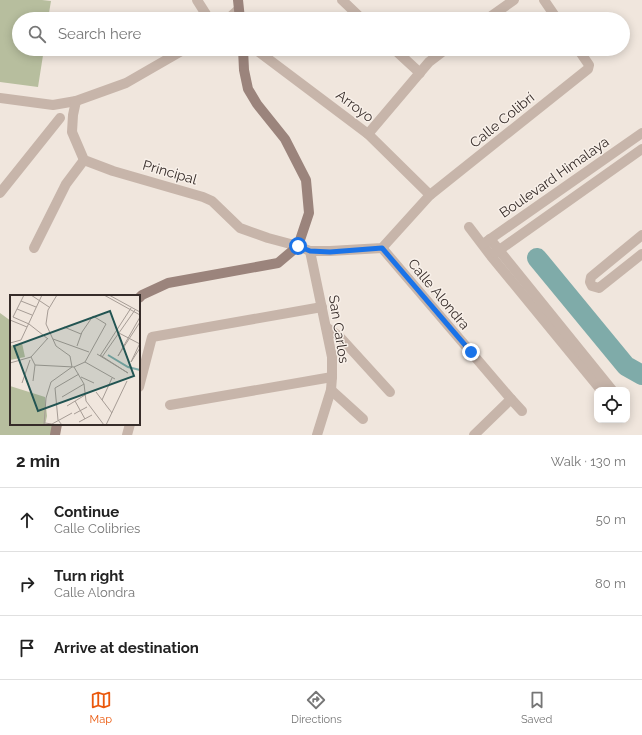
<!DOCTYPE html>
<meta charset="utf-8">
<style>
:root{--surface:#fff;--page:#f2f2f2;--text:#222;--muted:#767676;--line:#e0e0e0;--accent:#ea580c}
body{margin:0;font-family:Raleway,sans-serif;background:var(--page);color:var(--text)}
.controls{position:absolute;right:12px;bottom:12px;display:grid;overflow:hidden;border-radius:8px;box-shadow:0 2px 10px #0003}
.controls button{width:36px;height:36px;display:grid;place-items:center;padding:0;border:0;border-bottom:1px solid var(--line);background:var(--surface);color:var(--text);font:20px sans-serif}
.stop{position:absolute;width:12px;height:12px;margin:-9px;border:3px solid #1a73e8;border-radius:50%;background:#fff}
.stop.end{background:#1a73e8;border-color:#fff;box-shadow:0 1px 4px #0008}
.list{margin:0;padding:0;list-style:none}
h2{display:flex;justify-content:space-between;align-items:center;height:52px;margin:0;padding:0 16px;font-size:17px}
h2 small{font-size:13px;font-weight:400;color:var(--muted)}
.list li{display:grid;grid-template-columns:26px 1fr auto;gap:12px;align-items:center;box-sizing:border-box;height:64px;padding:0 16px;border-top:1px solid var(--line)}
.list b{display:block;font-size:15px;white-space:nowrap}
.list p{margin:0;font-size:13px;white-space:nowrap;color:var(--muted)}
.list em{font-size:13px;font-style:normal;color:var(--muted)}
.icon{flex:none;width:22px;height:22px;fill:none;stroke:currentColor;stroke-width:2;stroke-linecap:round;stroke-linejoin:round}
.map{position:relative;flex:none;width:642px;height:435px;overflow:hidden}
.search{position:absolute;background:var(--surface);box-shadow:0 2px 10px #0003;left:12px;right:12px;top:12px;height:44px;display:flex;align-items:center;gap:10px;box-sizing:border-box;padding:0 14px;border-radius:22px;color:var(--muted);font-size:15px}
.sheet{height:244px;background:var(--surface)}
nav{display:flex;justify-content:space-around;align-items:center;box-sizing:border-box;height:56px;border-top:1px solid var(--line);background:var(--surface);font-size:11px;color:var(--muted)}
nav a{display:grid;justify-items:center;gap:2px}
nav .on{color:var(--accent)}
.map>svg:first-child{display:block}
.green{fill:#b7be9e}
.lines{fill:none;stroke-linecap:round;stroke-linejoin:round}
.river{stroke:#7faba9;stroke-width:20}
.street{stroke:#c7b5aa;stroke-width:10}
.secondary{stroke:#9b847c;stroke-width:10}
.route{stroke:#1a73e8;stroke-width:5}
.labels{text-anchor:middle;stroke-width:3;stroke-linejoin:round;paint-order:stroke}
.street-label{font-size:14px;fill:#362c29;stroke:#f8f0e9}
.inset-river{fill:none;stroke:#7faba9;stroke-width:2}
.inset-road{fill:none;stroke:#a69c95;stroke-width:1}
.view{fill:#225452;fill-opacity:0.15;stroke:#225452;stroke-width:2}
.inset-edge{fill:none;stroke:#362c29;stroke-width:2}
</style>
<div class="map">
<svg width="642" height="435" viewBox="0 0 642 435">
<rect width="100%" height="100%" fill="#f0e6dd"/>
<g class="green">
<path d="M0,0H42L51,1L48,19H19V49H44L38,87L0,82Z"/>
<path d="M0,313L11,321V424H59L56,435H0Z"/>
</g>
<g class="lines">
<path class="river" d="M537,258L626,366L642,375"/>
<g class="street">
<path d="M197,0L209,19"/>
<path d="M342,0L362,19"/>
<path d="M544,0L557,19"/>
<path d="M228,19L238,10"/>
<path d="M487,19L514,0"/>
<path d="M255,49L368,134L430,195"/>
<path d="M394,49L420,73"/>
<path d="M0,98L53,105L76,101L126,83L185,49"/>
<path d="M76,101L73,115L72,132L84,160L113,171L203,197L212,201L240,228L268,238L298,246L310,251H330L382,248L430,195L588,69L589,65L578,49"/>
<path d="M368,134L429,62L446,49"/>
<path d="M0,193L60,118"/>
<path d="M469,227L491,256L601,390"/>
<path d="M642,235L591,277L590,282L592,286L599,288L642,254"/>
<path d="M490,239L612,390"/>
<path d="M483,244L642,133"/>
<path d="M34,248L66,184L84,160"/>
<path d="M382,248L511,399L522,411"/>
<path d="M310,251L332,357V377L331,390L317,435"/>
<path d="M495,253L642,149"/>
<path d="M326,327L339,336L390,392"/>
<path d="M139,387L152,337L322,307"/>
<path d="M331,390L363,419"/>
<path d="M170,405L332,377"/>
<path d="M127,435L130,424"/>
<path d="M474,435L511,399"/>
</g>
<g class="secondary">
<path d="M238,0L240,19"/>
<path d="M139,298L142,295L168,283L278,263L298,246L309,213L306,180L285,139L257,104L248,89L244,70L243,49"/>
<path d="M55,435L57,424"/>
</g>
</g>
<g class="lines">
<path class="route" d="M298,246L310,251L330,252L382,248L471,352"/>
</g>
<g class="labels">
<g class="street-label">
<text transform="translate(355 106) rotate(37)" y="5">Arroyo</text>
<text transform="translate(502 120) rotate(-39)" y="5">Calle Colibrí</text>
<text transform="translate(170 172) rotate(16)" y="5">Principal</text>
<text transform="translate(554 177) rotate(-35)" y="5">Boulevard Himalaya</text>
<text transform="translate(439 294) rotate(50)" y="5">Calle Alondra</text>
<text transform="translate(339 329) rotate(81)" y="5">San Carlos</text>
</g>
</g>
<g transform="translate(10 295)">
<rect width="130" height="130" fill="#f0e6dd"/>
<path d="M12,48L15,62L0,65V51ZM0,91L35,102L37,121L35,130H0Z" fill="#b7be9e"/>
<path class="inset-river" d="M98,60L118,72L130,75"/>
<path class="inset-road" d="M14,0L3,22L19,29L38,44M21,0L39,12M94,0L130,20M99,0L130,17M11,6L26,12M7,14L22,20M130,22L108,61L130,27M0,25L17,32M54,32L71,39M107,37L130,49M43,44L79,57M0,48L11,45L32,0M130,48L121,67L130,53M87,59L118,78L90,60M90,61L121,13M21,62L25,70L64,72L75,67L96,29L83,21L72,37L67,51M92,62L125,15M75,67L105,84M0,68L21,62L38,43M64,72L74,89L76,106L94,130M71,82L84,88M23,86L25,70M12,88L20,65M86,97L102,118M52,102L74,89M92,105L102,83M65,106L75,124M57,111L75,100M64,119L77,112M69,127L82,120M35,128L42,129L62,118M34,130L36,103L41,87L62,72L60,61L46,51L36,29L38,15L47,0M52,130L48,125L45,93L69,79M96,130L117,86"/>
<path class="view" d="M100,16L124,81L28,116L4,51Z"/>
<rect width="130" height="130" class="inset-edge"/>
</g>
</svg>
<div class="controls">
<button><svg class="icon" aria-label="locate" viewBox="0 0 24 24"><circle cx="12" cy="12" r="6"/><path d="M12 2v4M12 18v4M2 12h4M18 12h4"/></svg></button>
</div>
<div class="stop" style="left:298px;top:246px"></div>
<div class="stop end" style="left:471px;top:352px"></div>
<div class="search"><svg class="icon" aria-label="search" viewBox="0 0 24 24"><circle cx="10" cy="10" r="6"/><path d="M15 15l6 6"/></svg>Search here</div>
</div>
<section class="sheet">
<h2>2 min<small>Walk · 130 m</small></h2>
<ul class="list">
<li><svg class="icon" aria-label="ahead" viewBox="0 0 24 24"><path d="M12 20V5M6 11l6-6 6 6"/></svg><div><b>Continue</b><p>Calle Colibries</p></div><em>50 m</em></li>
<li><svg class="icon" aria-label="right" viewBox="0 0 24 24"><path d="M7 20v-9h11M14 6l5 5-5 5"/></svg><div><b>Turn right</b><p>Calle Alondra</p></div><em>80 m</em></li>
<li><svg class="icon" aria-label="arrive" viewBox="0 0 24 24"><path d="M6 21V4h12l-3 4 3 4H6"/></svg><div><b>Arrive at destination</b></div></li>
</ul>
</section>
<nav>
<a class="on"><svg class="icon" aria-label="map" viewBox="0 0 24 24"><path d="M3 6l6-2 6 2 6-2v14l-6 2-6-2-6 2zM9 4v14M15 6v14"/></svg>Map</a>
<a><svg class="icon" aria-label="directions" viewBox="0 0 24 24"><path d="M12 3l9 9-9 9-9-9zM9 14v-3h6M13 9l2 2-2 2"/></svg>Directions</a>
<a><svg class="icon" aria-label="saved" viewBox="0 0 24 24"><path d="M7 4h10v16l-5-4-5 4z"/></svg>Saved</a>
</nav>
